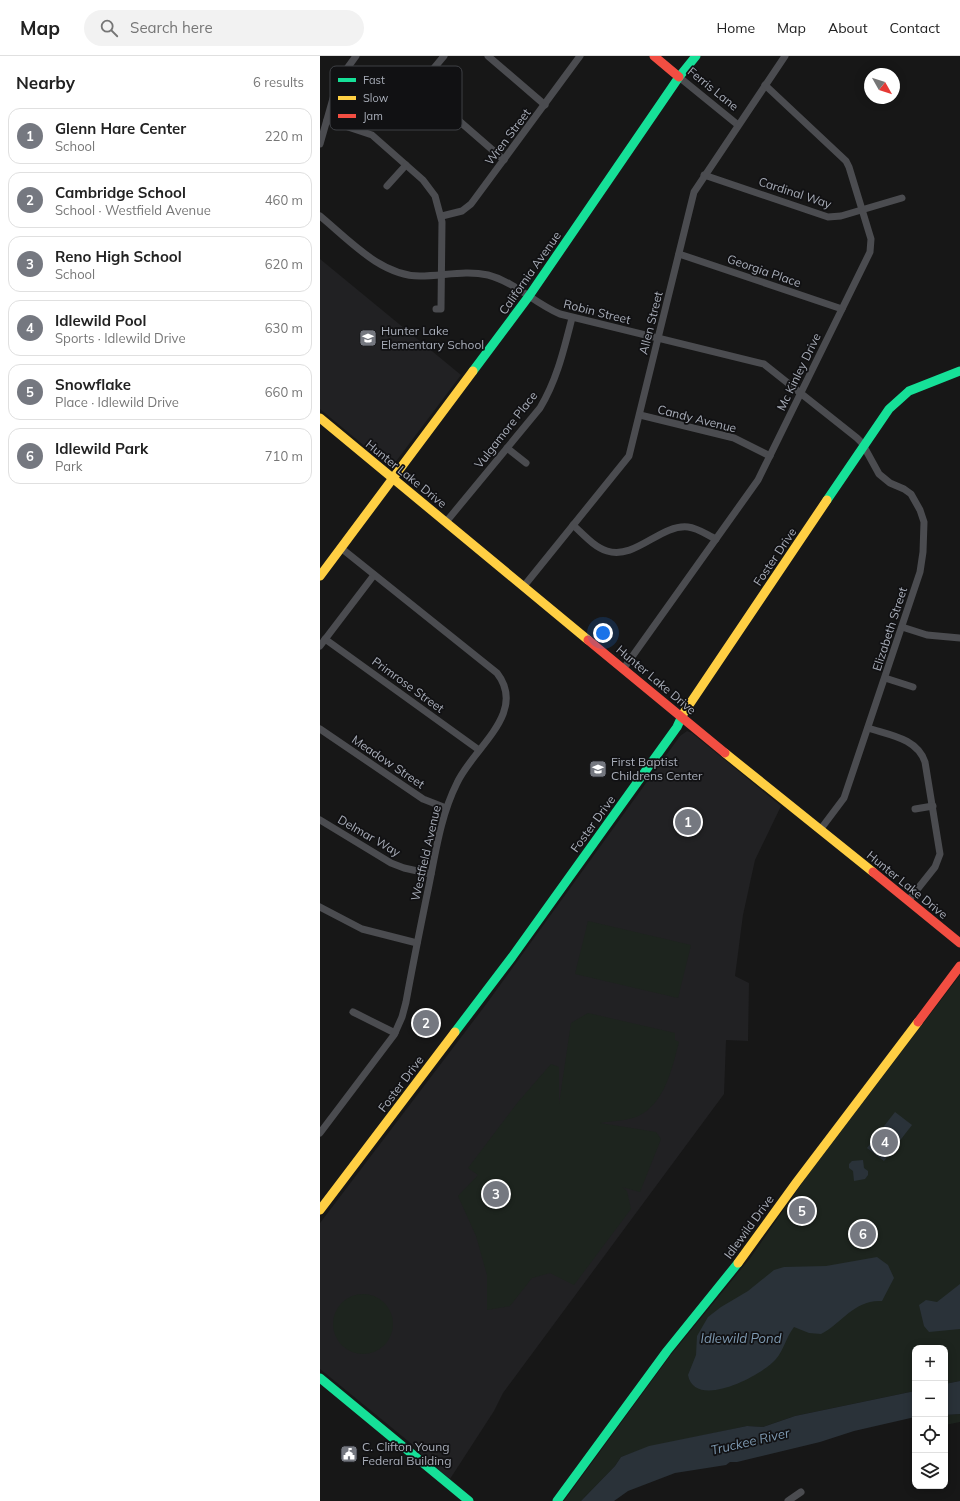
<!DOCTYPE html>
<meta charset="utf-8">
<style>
:root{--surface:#fff;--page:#f2f2f2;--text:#222;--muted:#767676;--line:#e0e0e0;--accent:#757880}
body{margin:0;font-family:Mulish,sans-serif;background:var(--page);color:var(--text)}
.controls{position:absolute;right:12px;bottom:12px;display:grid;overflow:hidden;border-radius:8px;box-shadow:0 2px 10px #0003}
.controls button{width:36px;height:36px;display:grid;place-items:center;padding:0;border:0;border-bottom:1px solid var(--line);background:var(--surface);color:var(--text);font:20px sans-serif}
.compass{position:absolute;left:544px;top:12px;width:36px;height:36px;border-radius:50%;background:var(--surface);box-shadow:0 2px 10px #0003;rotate:129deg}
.you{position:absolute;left:283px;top:577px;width:14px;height:14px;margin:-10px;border:3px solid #fff;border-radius:50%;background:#1a73e8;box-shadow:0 0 0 6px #1a73e833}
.badge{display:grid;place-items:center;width:26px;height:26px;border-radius:50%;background:var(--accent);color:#fff;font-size:13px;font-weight:700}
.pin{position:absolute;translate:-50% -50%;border:2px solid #fff;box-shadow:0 1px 4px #0006}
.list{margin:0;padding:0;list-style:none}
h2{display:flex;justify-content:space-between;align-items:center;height:52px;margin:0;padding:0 16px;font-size:17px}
h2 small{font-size:13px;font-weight:400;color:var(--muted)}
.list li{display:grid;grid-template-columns:26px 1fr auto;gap:12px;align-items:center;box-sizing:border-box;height:56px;margin:0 8px 8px;padding:0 8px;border:1px solid var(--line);border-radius:12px}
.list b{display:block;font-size:15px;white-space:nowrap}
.list p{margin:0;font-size:13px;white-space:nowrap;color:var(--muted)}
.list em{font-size:13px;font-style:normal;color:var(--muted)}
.icon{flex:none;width:22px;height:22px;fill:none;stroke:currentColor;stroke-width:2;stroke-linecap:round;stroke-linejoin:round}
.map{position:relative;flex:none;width:640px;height:1445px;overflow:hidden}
header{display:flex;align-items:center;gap:24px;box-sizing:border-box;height:56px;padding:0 20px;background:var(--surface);border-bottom:1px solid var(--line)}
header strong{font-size:19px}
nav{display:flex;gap:22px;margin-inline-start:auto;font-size:14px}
.search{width:280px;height:36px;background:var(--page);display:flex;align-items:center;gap:10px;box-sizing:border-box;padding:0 14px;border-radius:22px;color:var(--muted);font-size:15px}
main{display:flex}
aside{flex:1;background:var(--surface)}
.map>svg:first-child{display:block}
.built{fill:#212123}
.green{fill:#1d241e}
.water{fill:#2a3239}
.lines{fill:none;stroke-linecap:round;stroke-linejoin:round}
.street{stroke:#4b4c50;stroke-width:7}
.fast{stroke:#16e098;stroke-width:9}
.slow{stroke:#ffcf43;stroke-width:9}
.jam{stroke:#f24e42;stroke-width:9}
.labels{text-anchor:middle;stroke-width:3.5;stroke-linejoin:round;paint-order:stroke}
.street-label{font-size:12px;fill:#a8adb8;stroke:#111113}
.poi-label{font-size:12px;fill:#a8adb8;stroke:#111113;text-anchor:start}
.water-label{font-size:13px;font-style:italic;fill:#7f9bb3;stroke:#111113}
.key{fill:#111113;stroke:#3e4045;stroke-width:1}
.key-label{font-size:11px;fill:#a8adb8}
</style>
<header>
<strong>Map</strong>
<div class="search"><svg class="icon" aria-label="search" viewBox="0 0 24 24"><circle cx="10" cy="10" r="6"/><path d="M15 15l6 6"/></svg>Search here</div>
<nav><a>Home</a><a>Map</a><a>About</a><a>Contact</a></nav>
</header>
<main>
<aside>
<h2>Nearby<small>6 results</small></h2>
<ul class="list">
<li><span class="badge">1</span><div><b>Glenn Hare Center</b><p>School</p></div><em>220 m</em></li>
<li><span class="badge">2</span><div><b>Cambridge School</b><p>School · Westfield Avenue</p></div><em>460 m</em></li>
<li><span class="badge">3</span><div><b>Reno High School</b><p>School</p></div><em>620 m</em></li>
<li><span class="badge">4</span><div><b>Idlewild Pool</b><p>Sports · Idlewild Drive</p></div><em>630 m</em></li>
<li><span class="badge">5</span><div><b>Snowflake</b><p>Place · Idlewild Drive</p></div><em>660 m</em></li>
<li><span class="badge">6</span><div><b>Idlewild Park</b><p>Park</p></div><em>710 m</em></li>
</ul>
</aside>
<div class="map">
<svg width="640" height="1445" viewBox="0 0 640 1445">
<rect width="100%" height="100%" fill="#171717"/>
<g class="built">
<path d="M0,203L141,319L71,412L0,353Z"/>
<path d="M367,675L372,677L461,750L435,804L423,859L415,920L429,927L428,985L406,984L404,1038L183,1337L174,1355L130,1423L102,1400L99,1394L0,1313V1167L167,947L360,680Z"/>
</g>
<g class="green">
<path d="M268,865L371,889L358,942L255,918Z"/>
<path d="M640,919V1325L625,1328V1292H595V1335L475,1360L443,1371L427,1370L329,1391L301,1401L295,1410L261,1445H244L350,1300L431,1201L487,1120Z"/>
<path d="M268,957L355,977V984L359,986C352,1012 345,1049 316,1061C305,1065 292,1065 280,1067L336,1076L341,1083L320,1136L302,1131L307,1135L311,1153L254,1229L230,1217L212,1222L190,1250L167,1254V1219L156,1180L138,1140L158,1119L148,1112L198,1046L231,1008L239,1011V1048L251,967Z"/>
<circle cx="43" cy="1268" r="30"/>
<path d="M640,1358V1366L625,1369V1359Z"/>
</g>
<g class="water">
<path d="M575,1056L592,1069L564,1105L547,1092Z"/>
<path d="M543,1104L544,1112L548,1115V1119L545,1123L534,1125L533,1115L529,1112V1108L532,1105Z"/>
<path d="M557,1201L568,1209L574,1222L562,1245C535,1243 522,1267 501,1278L489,1277L474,1271C466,1281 464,1294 456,1303C443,1319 375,1355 368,1319L376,1299L377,1280L388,1261L401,1251L428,1235L454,1214L464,1211L506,1210Z"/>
<path d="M640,1228V1273L609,1276L604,1270L599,1249L606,1244L617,1246Z"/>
<path d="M640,1325V1358L625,1359V1328Z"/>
<path d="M595,1335V1361L534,1375L500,1386L417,1406H410L406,1409L355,1417L308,1435L294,1445H261L295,1410L301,1401L329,1390L427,1370L443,1371L475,1360Z"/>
</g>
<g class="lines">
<g class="street">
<path d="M124,0L99,30L184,104"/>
<path d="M168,0L225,49"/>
<path d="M359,21L418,69"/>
<path d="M7,64L52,79L103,124L115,140L122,166L121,253H116"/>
<path d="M0,88L18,25L36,0"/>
<path d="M384,119L508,161L521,160L582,142"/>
<path d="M67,130L86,109"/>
<path d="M0,160C29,184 61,220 100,220C123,220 145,214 168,219C195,226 214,247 240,258L444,308L537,382L542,387L559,418L570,427L584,433L591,438L600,454L604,466L603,496L600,516L524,742L500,774"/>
<path d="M122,160L142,155L151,148L260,0"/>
<path d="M359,198L522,253"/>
<path d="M320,359L414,382L450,400"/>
<path d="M187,392L206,407"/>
<path d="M126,466L220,352C237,324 244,293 252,262"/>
<path d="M253,469C263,478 274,491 287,495C316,504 340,468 368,471C378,472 387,479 396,483"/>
<path d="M204,530L309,400L374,136L465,0"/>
<path d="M582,571L607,579L640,582"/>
<path d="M5,583L159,694"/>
<path d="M0,590L54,519"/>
<path d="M304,612L438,424L550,196L551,183L529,111L526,105L445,29"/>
<path d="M565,622L593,631"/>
<path d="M548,672C569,679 597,682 605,706L620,798L615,811L588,845"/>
<path d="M0,673L103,743L126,752"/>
<path d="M595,753L613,750"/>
<path d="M0,764L71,807L84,812L111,818"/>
<path d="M0,851L42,873L97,887"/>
<path d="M33,956L75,977"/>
<path d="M0,1077L74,979L82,961L86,946C93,907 101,868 109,829C116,794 121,759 137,727C153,692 208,657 177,617L21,492"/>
<path d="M468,1445L481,1436"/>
</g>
<g class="fast">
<path d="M153,315L209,240L359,21L376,0"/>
<path d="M507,444L569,353L589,335L640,315"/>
<path d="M135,976L192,901L357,671L363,658"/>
<path d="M0,1322L149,1445"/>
<path d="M237,1445L347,1295L418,1207"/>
</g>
<g class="slow">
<path d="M0,362L268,584"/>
<path d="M0,520L153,315"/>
<path d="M363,658L507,444"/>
<path d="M405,697L553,816"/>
<path d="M0,1154L135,976"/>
<path d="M418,1207L476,1127L598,966"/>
</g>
<g class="jam">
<path d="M334,0L359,21"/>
<path d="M268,584L405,697"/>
<path d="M553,816L640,887"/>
<path d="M598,966L640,910"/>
</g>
</g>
<defs>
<symbol id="school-square" viewBox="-11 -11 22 22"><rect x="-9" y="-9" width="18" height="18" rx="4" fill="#757880" stroke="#111113"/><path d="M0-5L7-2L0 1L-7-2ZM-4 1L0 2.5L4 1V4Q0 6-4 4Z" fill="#fff"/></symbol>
<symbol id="civic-square" viewBox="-11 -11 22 22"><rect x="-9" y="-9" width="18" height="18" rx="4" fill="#757880" stroke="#111113"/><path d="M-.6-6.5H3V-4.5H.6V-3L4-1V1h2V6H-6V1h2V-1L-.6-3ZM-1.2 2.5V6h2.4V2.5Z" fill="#fff"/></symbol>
</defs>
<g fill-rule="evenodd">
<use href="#school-square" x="38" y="272" width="20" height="20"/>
<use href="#school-square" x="268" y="703" width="20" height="20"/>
<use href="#civic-square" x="19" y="1388" width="20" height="20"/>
</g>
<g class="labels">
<g class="street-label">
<text transform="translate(393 33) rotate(39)" y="4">Ferris Lane</text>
<text transform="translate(188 81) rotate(-53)" y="4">Wren Street</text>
<text transform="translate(475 137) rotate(18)" y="4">Cardinal Way</text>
<text transform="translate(444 215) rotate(19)" y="4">Georgia Place</text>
<text transform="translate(210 217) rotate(-55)" y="4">California Avenue</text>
<text transform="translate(277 256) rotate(14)" y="4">Robin Street</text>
<text transform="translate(331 267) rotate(-76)" y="4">Allen Street</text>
<text transform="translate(479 316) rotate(-64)" y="4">Mc Kinley Drive</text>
<text transform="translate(377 363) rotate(14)" y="4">Candy Avenue</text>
<text transform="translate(186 374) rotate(-52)" y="4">Vulgamore Place</text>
<text transform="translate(86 418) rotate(39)" y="4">Hunter Lake Drive</text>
<text transform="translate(455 501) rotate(-56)" y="4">Foster Drive</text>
<text transform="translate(570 573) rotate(-72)" y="4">Elizabeth Street</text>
<text transform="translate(336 624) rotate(40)" y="4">Hunter Lake Drive</text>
<text transform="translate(88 629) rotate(36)" y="4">Primrose Street</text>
<text transform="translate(68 706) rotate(34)" y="4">Meadow Street</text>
<text transform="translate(273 768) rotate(-54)" y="4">Foster Drive</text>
<text transform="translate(49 780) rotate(30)" y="4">Delmar Way</text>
<text transform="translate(106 797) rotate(-77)" y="4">Westfield Avenue</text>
<text transform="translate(587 829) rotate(39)" y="4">Hunter Lake Drive</text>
<text transform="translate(81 1028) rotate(-53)" y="4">Foster Drive</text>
<text transform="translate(429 1171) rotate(-54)" y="4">Idlewild Drive</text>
</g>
<g class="poi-label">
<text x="61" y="279">Hunter Lake<tspan x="61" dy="14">Elementary School</tspan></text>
<text x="291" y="710">First Baptist<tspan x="291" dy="14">Childrens Center</tspan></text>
<text x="42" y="1395">C. Clifton Young<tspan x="42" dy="14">Federal Building</tspan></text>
</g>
<g class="water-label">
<text x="421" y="1287">Idlewild Pond</text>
<text transform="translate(430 1385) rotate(-13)" y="5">Truckee River</text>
</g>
</g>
<rect x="10" y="10" width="132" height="64" rx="6" class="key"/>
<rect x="18" y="22" width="18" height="4" fill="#16e098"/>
<rect x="18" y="40" width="18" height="4" fill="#ffcf43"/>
<rect x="18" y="58" width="18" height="4" fill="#f24e42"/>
<g class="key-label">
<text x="43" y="28">Fast</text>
<text x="43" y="46">Slow</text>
<text x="43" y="64">Jam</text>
</g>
</svg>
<div class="controls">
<button>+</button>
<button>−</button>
<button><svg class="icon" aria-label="locate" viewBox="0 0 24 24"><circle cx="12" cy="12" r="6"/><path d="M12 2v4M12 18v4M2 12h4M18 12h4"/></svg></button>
<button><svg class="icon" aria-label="layers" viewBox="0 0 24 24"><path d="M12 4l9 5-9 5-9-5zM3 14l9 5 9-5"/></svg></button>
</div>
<svg class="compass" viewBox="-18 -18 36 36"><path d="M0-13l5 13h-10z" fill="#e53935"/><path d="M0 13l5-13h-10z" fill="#767676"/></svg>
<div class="you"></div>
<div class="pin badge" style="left:368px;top:766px">1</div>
<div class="pin badge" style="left:106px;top:967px">2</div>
<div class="pin badge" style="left:176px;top:1138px">3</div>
<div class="pin badge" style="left:565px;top:1086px">4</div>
<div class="pin badge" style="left:482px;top:1155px">5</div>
<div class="pin badge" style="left:543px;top:1178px">6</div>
</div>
</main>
